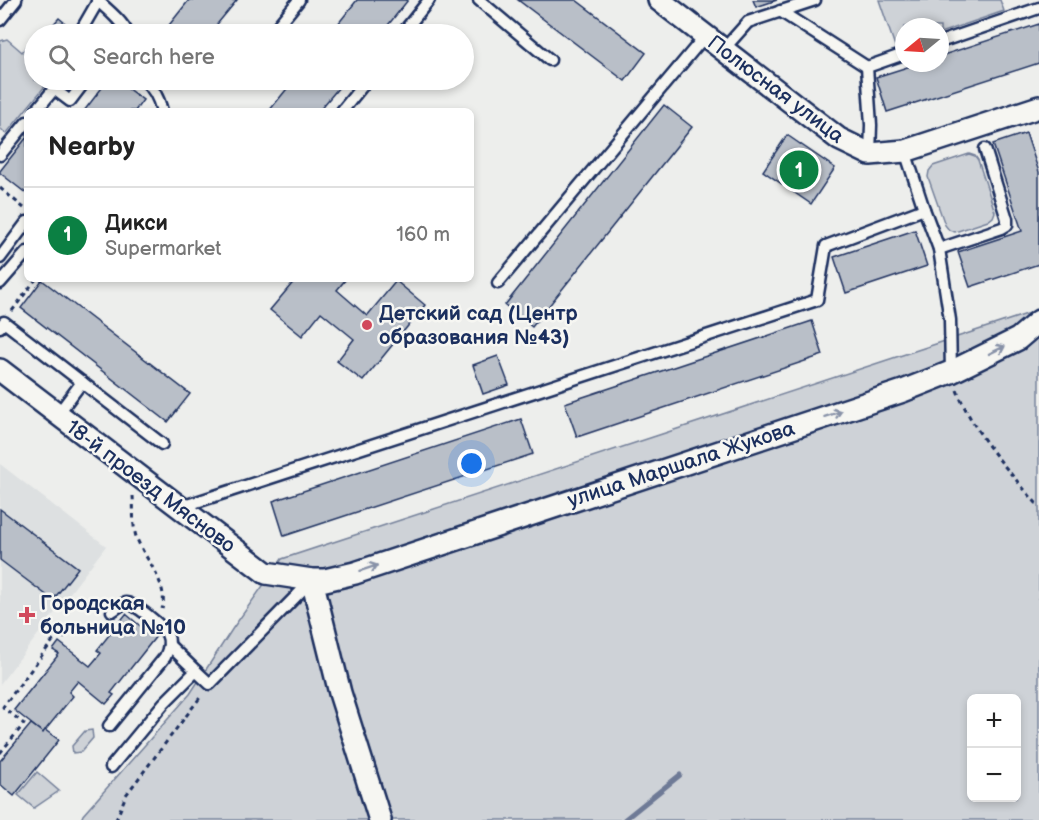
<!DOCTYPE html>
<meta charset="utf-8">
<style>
:root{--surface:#fff;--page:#f6f6f6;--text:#222;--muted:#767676;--line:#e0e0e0;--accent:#0b8043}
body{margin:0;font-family:"Balsamiq Sans",sans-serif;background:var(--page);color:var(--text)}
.controls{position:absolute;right:18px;bottom:18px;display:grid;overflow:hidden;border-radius:9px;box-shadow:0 3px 9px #0003}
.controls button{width:54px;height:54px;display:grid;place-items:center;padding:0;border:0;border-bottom:2px solid var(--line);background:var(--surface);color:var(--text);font:30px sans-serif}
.compass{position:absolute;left:895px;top:18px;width:54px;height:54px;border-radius:50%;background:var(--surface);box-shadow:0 3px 9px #0003;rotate:252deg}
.you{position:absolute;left:472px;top:464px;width:21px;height:21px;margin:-15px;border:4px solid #fff;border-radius:50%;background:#1a73e8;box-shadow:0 0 0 9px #1a73e833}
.badge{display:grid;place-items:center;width:39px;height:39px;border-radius:50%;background:var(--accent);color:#fff;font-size:20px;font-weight:700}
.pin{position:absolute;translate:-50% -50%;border:3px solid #fff;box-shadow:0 2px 6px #0006}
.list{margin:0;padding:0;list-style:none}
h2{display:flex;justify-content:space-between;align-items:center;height:78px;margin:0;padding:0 24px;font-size:26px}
h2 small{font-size:20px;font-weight:400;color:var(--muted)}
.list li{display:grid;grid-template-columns:39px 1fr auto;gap:18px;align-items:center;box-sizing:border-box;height:96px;padding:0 24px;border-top:2px solid var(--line)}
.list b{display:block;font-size:22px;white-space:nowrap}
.list p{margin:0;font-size:20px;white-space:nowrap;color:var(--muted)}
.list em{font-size:20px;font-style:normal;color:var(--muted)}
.icon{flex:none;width:33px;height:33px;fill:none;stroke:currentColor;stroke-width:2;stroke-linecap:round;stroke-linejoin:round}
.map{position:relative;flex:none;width:1039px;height:820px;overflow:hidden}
.search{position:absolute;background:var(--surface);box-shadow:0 3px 9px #0003;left:24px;top:24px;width:450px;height:66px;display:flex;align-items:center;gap:15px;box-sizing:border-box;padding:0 21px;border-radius:33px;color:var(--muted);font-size:22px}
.panel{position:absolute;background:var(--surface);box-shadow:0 3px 9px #0003;left:24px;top:108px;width:450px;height:174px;border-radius:9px}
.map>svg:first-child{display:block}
.built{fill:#dde0e1}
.green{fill:#ced2d7;stroke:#74809a;stroke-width:1.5;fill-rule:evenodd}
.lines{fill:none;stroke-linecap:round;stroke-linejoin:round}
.stream{stroke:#6e7a96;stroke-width:5}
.building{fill:#b9bfc8;stroke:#1b2f5e;stroke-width:1.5}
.service-casing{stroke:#1b2f5e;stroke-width:15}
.minor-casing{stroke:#1b2f5e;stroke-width:26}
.path{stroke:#1b2f5e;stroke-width:3;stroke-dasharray:4.5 4.5;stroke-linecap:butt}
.service{stroke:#f6f6f2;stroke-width:10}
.minor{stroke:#f6f6f2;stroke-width:21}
.oneway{stroke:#8892a8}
.poi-dot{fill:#d1495b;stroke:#f6f6f2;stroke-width:2}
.labels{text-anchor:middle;stroke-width:5;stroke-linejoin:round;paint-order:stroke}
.street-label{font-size:21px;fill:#1b2f5e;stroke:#f6f6f2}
.poi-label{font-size:21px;font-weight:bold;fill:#1b2f5e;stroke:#f6f6f2;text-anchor:start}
</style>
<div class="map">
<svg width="1039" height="820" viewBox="0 0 1039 820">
<rect width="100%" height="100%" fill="#edeeec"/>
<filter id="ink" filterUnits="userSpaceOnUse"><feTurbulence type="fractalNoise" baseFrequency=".0167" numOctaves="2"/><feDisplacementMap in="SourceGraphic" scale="12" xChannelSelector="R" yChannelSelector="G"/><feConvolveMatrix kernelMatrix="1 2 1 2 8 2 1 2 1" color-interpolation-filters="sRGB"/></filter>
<g filter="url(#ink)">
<path class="built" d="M0,464L106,546L0,684Z"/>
<g class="green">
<path d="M879,0H1000L1004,11L940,33V27H904V46L896,49Z"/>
<path d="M34,37V80H50L6,134L0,128V41L7,39L22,52Z"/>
<path d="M969,154L975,156L978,160L995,212L993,217L988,221L955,232L949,230L945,225L928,177L929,171L933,166Z"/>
<path d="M1039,310V820H81L83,815L190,694L233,628L282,559ZM972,698H1016V798H972Z"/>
<path d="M92,730L93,738L81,752L73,753L72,746L85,731Z"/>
<path d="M37,772L59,791L34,808L18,795Z"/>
</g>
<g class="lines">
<path class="stream" d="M624,820L680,775"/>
</g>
<g class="building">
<path d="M189,0H237L209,34H162Z"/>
<path d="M357,0H408L381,34H330Z"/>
<path d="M518,0H576L646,53L625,81Z"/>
<path d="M753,0H777L756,7Z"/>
<path d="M59,18L77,33L76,34H55L49,29Z"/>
<path d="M1039,24V63L887,112L876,77L920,63H940V56Z"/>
<path d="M108,80H116L143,100L135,111H84Z"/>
<path d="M294,80H345L319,111H269Z"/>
<path d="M664,105L692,127L532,327L505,305Z"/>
<path d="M1026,133L1039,172V264L970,287L958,252L1022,231L993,144Z"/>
<path d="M787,135L835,168L811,204L763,171Z"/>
<path d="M27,137V194L0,173V171Z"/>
<path d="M915,230L927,266L846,293L834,257Z"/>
<path d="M296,279H346L337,290L367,316L396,281L425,305L363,381L337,361L354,339L321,312L302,336L270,310Z"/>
<path d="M42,280L190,394L168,422L21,308Z"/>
<path d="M812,321L823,355L577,437L565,403Z"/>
<path d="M498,356L509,385L483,394L473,365Z"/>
<path d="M521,419L533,454L284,536L273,501Z"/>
<path d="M0,509L78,568L53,600L0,560Z"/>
<path d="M126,614L145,630L147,627L157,635L111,693L114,695L106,704L78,681L69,692L73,696L43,733L14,710L59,654L53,650L59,642L90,666L101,653L97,650Z"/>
<path d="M31,724L43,733L45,730L59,740L14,796L0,784V761Z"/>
</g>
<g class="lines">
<defs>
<g id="service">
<path d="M97,0C108,10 122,21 128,34"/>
<path d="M479,0L550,60"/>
<path d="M780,11L867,67"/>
<path d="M0,20L16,0"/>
<path d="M79,34L98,1"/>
<path d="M271,34L299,0"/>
<path d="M402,34L429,0"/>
<path d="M940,42L1039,8"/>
<path d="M723,50L748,22L815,0"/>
<path d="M144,80C154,88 159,99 162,111"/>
<path d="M36,111L54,89L70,101L86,80"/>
<path d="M342,111L367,80"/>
<path d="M905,151L924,209L939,249L950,320L951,372"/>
<path d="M870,154L871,125L867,67L904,54"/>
<path d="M0,155L27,122"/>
<path d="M939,249L1002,228L1007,225V219L985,149"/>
<path d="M0,258L27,222"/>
<path d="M0,283L27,252"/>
<path d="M498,283L705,36"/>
<path d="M0,327L4,322L162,444"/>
<path d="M58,414L82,382"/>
<path d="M181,507L817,300L826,246L924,209"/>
<path d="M170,646L196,671"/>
<path d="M109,726L165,657C169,649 171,642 167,634C163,627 133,601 125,603C121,604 116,609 112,611"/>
<path d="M111,767L164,703L196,671L210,684L312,580"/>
</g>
<g id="minor">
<path d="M659,0L839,139L870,154L905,151L1039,107"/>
<path d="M0,370L266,573L312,580H325L355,573L903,391L951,372L1018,339L1039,321"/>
<path d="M312,580L340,693L380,820"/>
</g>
</defs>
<use href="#service" class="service-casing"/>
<use href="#minor" class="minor-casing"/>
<g class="path">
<path d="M0,188L24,208"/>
<path d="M12,311L36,279"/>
<path d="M957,390C974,434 1006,468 1036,503L1039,504"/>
<path d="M133,496C134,508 132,528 137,539C146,561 169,584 162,609"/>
<path d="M0,753L24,724L3,707L58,634L65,638"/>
<path d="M116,820L126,795L202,695"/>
</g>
<use href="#service" class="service"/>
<use href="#minor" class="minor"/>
</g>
<defs><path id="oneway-shaft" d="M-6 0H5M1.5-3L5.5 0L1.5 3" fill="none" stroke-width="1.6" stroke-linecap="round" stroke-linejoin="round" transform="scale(1.5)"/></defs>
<g class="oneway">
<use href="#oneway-shaft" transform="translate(997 350) rotate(-26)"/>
<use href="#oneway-shaft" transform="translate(833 414) rotate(-18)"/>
<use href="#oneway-shaft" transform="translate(369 568) rotate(-18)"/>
</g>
</g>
<g class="poi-dot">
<circle cx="367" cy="325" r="6"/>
<path d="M24 606h6v6h6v6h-6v6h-6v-6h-6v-6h6z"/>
</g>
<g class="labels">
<g class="street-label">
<text transform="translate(776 89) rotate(37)" y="7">Полюсная улица</text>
<text transform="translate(681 464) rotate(-18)" y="7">улица Маршала Жукова</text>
<text transform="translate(151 486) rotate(37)" y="7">18-й проезд Мясново</text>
</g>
<g class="poi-label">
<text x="379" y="320">Детский сад (Центр<tspan x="379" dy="24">образования №43)</tspan></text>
<text x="40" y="610">Городская<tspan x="40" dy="24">больница №10</tspan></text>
</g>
</g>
</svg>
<div class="controls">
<button>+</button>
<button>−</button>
</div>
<svg class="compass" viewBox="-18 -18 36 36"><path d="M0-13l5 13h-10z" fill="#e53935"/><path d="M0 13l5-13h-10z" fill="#767676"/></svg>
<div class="you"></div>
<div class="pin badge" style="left:799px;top:170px">1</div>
<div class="search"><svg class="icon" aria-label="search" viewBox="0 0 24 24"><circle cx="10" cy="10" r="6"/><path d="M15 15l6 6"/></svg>Search here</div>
<section class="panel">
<h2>Nearby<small></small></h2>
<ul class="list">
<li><span class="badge">1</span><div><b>Дикси</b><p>Supermarket</p></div><em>160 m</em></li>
</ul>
</section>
</div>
